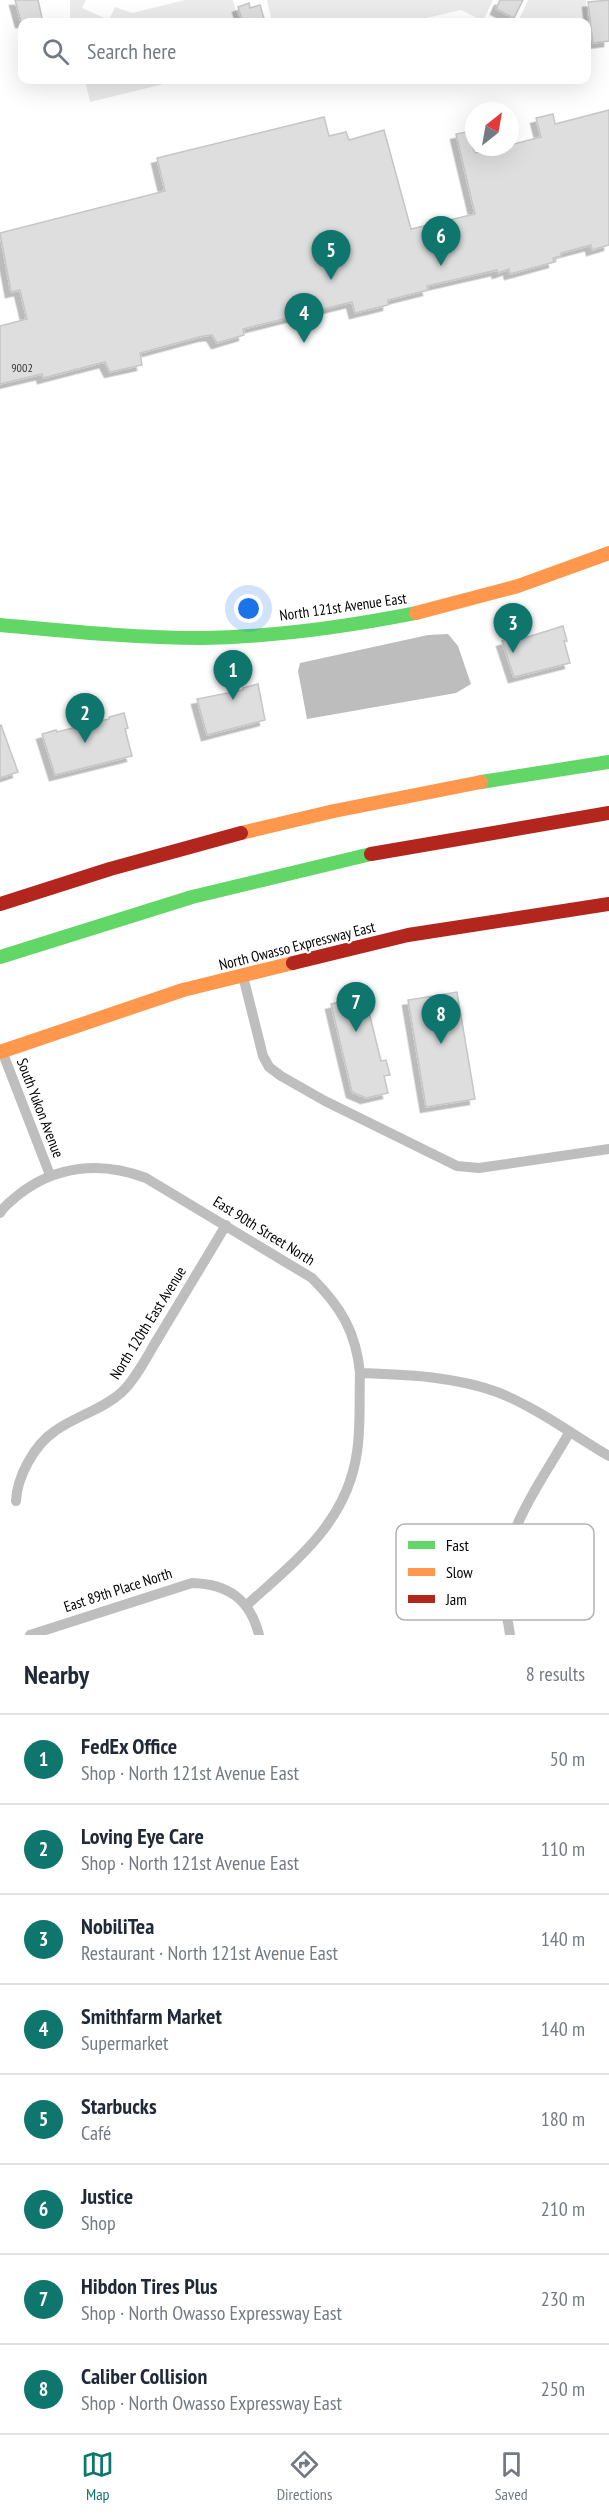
<!DOCTYPE html>
<meta charset="utf-8">
<style>
:root{--surface:#fff;--page:#f2f2f3;--text:#1f2937;--muted:#747a83;--line:#e0e1e3;--accent:#0f766e}
body{margin:0;font-family:"PT Sans Narrow",sans-serif;background:var(--page);color:var(--text)}
.compass{position:absolute;left:465px;top:102px;width:54px;height:54px;border-radius:50%;background:var(--surface);box-shadow:0 6px 24px #0002;rotate:31deg}
.you{position:absolute;left:249px;top:609px;width:21px;height:21px;margin:-15px;border:4px solid #fff;border-radius:50%;background:#1a73e8;box-shadow:0 0 0 9px #1a73e833}
.badge{display:grid;place-items:center;width:39px;height:39px;border-radius:50%;background:var(--accent);color:#fff;font-size:20px;font-weight:700}
.pin{position:absolute;translate:-50% -50px;filter:drop-shadow(0 2px 3px #0008)}
.pin::after{content:'';position:absolute;top:32px;width:21px;height:18px;background:inherit;clip-path:polygon(0 0,100% 0,50% 100%)}
.list{margin:0;padding:0;list-style:none}
h2{display:flex;justify-content:space-between;align-items:center;height:78px;margin:0;padding:0 24px;font-size:26px}
h2 small{font-size:20px;font-weight:400;color:var(--muted)}
.list li{display:grid;grid-template-columns:39px 1fr auto;gap:18px;align-items:center;box-sizing:border-box;height:90px;padding:0 24px;border-top:2px solid var(--line)}
.list b{display:block;font-size:22px;white-space:nowrap}
.list p{margin:0;font-size:20px;white-space:nowrap;color:var(--muted)}
.list em{font-size:20px;font-style:normal;color:var(--muted)}
.icon{flex:none;width:33px;height:33px;fill:none;stroke:currentColor;stroke-width:2;stroke-linecap:round;stroke-linejoin:round}
.map{position:relative;flex:none;width:609px;height:1635px;overflow:hidden}
.search{position:absolute;background:var(--surface);box-shadow:0 6px 24px #0002;left:18px;right:18px;top:18px;height:66px;display:flex;align-items:center;gap:15px;box-sizing:border-box;padding:0 21px;border-radius:12px;color:var(--muted);font-size:22px}
.sheet{height:798px;background:var(--surface)}
nav{display:flex;justify-content:space-around;align-items:center;box-sizing:border-box;height:84px;border-top:2px solid var(--line);background:var(--surface);font-size:16px;color:var(--muted)}
nav a{display:grid;justify-items:center;gap:3px}
nav .on{color:var(--accent)}
.map>svg:first-child{display:block}
.green{fill:#ebebeb}
.water{fill:#bdbdbd}
.building{fill:#dedede;stroke:#c6c6c6;stroke-width:1.5;filter:url(#shadow)}
.lines{fill:none;stroke-linecap:round;stroke-linejoin:round}
.street{stroke:#bebebe;stroke-width:10}
.fast{stroke:#63d668;stroke-width:14}
.slow{stroke:#ff974d;stroke-width:14}
.jam{stroke:#b3261e;stroke-width:14}
.labels{text-anchor:middle;stroke-width:4.5;stroke-linejoin:round;paint-order:stroke}
.number-label{font-size:12px;fill:#383838}
.street-label{font-size:15px;fill:#000;stroke:#fff}
.key{fill:#fff;stroke:#b2b2b2;stroke-width:1.5}
.key-label{font-size:16px;fill:#000}
</style>
<div class="map">
<svg width="609" height="1635" viewBox="0 0 609 1635">
<defs>
<filter id="shadow"><feDropShadow dx="-5.5" dy="5.5" stdDeviation="0" flood-color="#0004"/></filter>
</defs>
<rect width="100%" height="100%" fill="#fff"/>
<g class="green">
<path d="M70,0H86L82,8L109,20L115,7L132,13L185,0H233L239,22H70Z"/>
<path d="M267,0H493L483,21L461,10L409,22H272Z"/>
<path d="M528,0H586L590,62H587L586,22H518Z"/>
<path d="M85,80H180L90,102Z"/>
</g>
<path class="water" d="M448,634L458,646L471,684L456,693L307,719L298,671L300,663L428,635Z"/>
<g class="building">
<path d="M15,0H38L43,22H21Z"/>
<path d="M500,0H523L514,18L496,9Z"/>
<path d="M609,0V41L593,43L588,2Z"/>
<path d="M249,3L250,8L260,5L265,22H243L238,7Z"/>
<path d="M609,110V245L592,250L591,245L561,253V256L553,258L554,262L510,274L509,269L498,273L497,270L427,286L428,290L388,300V305L355,313L352,302L243,329L244,335L217,343L212,335L203,336L140,353L142,365L110,372L105,362L43,378L42,374L0,384V326L27,319L20,290L11,292L0,233L165,191L157,158L324,117L329,136L346,132L349,140L384,130L411,229L475,214L456,134L466,132L475,153L510,147V145L541,137L536,118L553,114L555,124Z"/>
<path d="M563,626L567,641H564L570,663L514,677L502,641L517,637L518,640Z"/>
<path d="M258,684L265,720L207,735L197,699L243,690V688Z"/>
<path d="M124,713L128,728L125,729L132,756L55,775L42,734L56,730L57,732L109,719V717Z"/>
<path d="M1,725L18,772L0,778V726Z"/>
<path d="M457,992L475,1099L426,1107L408,1000Z"/>
<path d="M365,996L381,1061L386,1060L390,1075L384,1076L388,1093L366,1098L352,1092L331,1004Z"/>
</g>
<g class="lines">
<g class="street">
<path d="M243,976L263,1056L269,1067L281,1076L325,1101L457,1166L479,1168L609,1149"/>
<path d="M2,1051L50,1175"/>
<path d="M0,1213C4,1206 11,1201 17,1196C55,1165 101,1161 146,1178L312,1278C341,1307 356,1332 360,1373C407,1375 453,1376 497,1392C536,1407 573,1435 609,1456"/>
<path d="M16,1501C17,1477 34,1445 55,1431C76,1416 102,1410 122,1392C138,1376 148,1354 160,1335C182,1298 204,1262 226,1225"/>
<path d="M247,1605C296,1560 347,1523 357,1452C361,1426 359,1399 360,1373"/>
<path d="M30,1635L192,1583C228,1584 250,1599 259,1635"/>
<path d="M510,1635C508,1619 503,1601 504,1584C505,1526 542,1481 569,1433"/>
</g>
<g class="fast">
<path d="M0,625C67,631 134,638 202,638C274,637 345,627 416,613"/>
<path d="M481,782L609,762"/>
<path d="M0,957L192,897L371,854"/>
</g>
<g class="slow">
<path d="M416,613L518,586L609,553"/>
<path d="M241,833L334,811L481,782"/>
<path d="M0,1052L183,990L293,963"/>
</g>
<g class="jam">
<path d="M371,854L609,813"/>
<path d="M0,904L110,869L241,833"/>
<path d="M293,963L408,935L609,904"/>
</g>
</g>
<g class="labels">
<g class="number-label">
<text x="22" y="372">9002</text>
</g>
<g class="street-label">
<text transform="translate(343 607) rotate(-8)" y="5">North 121st Avenue East</text>
<text transform="translate(297 946) rotate(-14)" y="5">North Owasso Expressway East</text>
<text transform="translate(40 1108) rotate(69)" y="5">South Yukon Avenue</text>
<text transform="translate(264 1231) rotate(32)" y="5">East 90th Street North</text>
<text transform="translate(148 1323) rotate(-58)" y="5">North 120th East Avenue</text>
<text transform="translate(118 1590) rotate(-18)" y="5">East 89th Place North</text>
</g>
</g>
<rect x="396" y="1524" width="198" height="96" rx="9" class="key"/>
<rect x="408" y="1541" width="27" height="8" fill="#63d668"/>
<rect x="408" y="1568" width="27" height="8" fill="#ff974d"/>
<rect x="408" y="1595" width="27" height="8" fill="#b3261e"/>
<g class="key-label">
<text x="446" y="1551">Fast</text>
<text x="446" y="1578">Slow</text>
<text x="446" y="1605">Jam</text>
</g>
</svg>
<svg class="compass" viewBox="-18 -18 36 36"><path d="M0-13l5 13h-10z" fill="#e53935"/><path d="M0 13l5-13h-10z" fill="#747a83"/></svg>
<div class="you"></div>
<div class="pin badge" style="left:233px;top:700px">1</div>
<div class="pin badge" style="left:85px;top:743px">2</div>
<div class="pin badge" style="left:513px;top:653px">3</div>
<div class="pin badge" style="left:304px;top:343px">4</div>
<div class="pin badge" style="left:331px;top:280px">5</div>
<div class="pin badge" style="left:441px;top:266px">6</div>
<div class="pin badge" style="left:356px;top:1032px">7</div>
<div class="pin badge" style="left:441px;top:1044px">8</div>
<div class="search"><svg class="icon" aria-label="search" viewBox="0 0 24 24"><circle cx="10" cy="10" r="6"/><path d="M15 15l6 6"/></svg>Search here</div>
</div>
<section class="sheet">
<h2>Nearby<small>8 results</small></h2>
<ul class="list">
<li><span class="badge">1</span><div><b>FedEx Office</b><p>Shop · North 121st Avenue East</p></div><em>50 m</em></li>
<li><span class="badge">2</span><div><b>Loving Eye Care</b><p>Shop · North 121st Avenue East</p></div><em>110 m</em></li>
<li><span class="badge">3</span><div><b>NobiliTea</b><p>Restaurant · North 121st Avenue East</p></div><em>140 m</em></li>
<li><span class="badge">4</span><div><b>Smithfarm Market</b><p>Supermarket</p></div><em>140 m</em></li>
<li><span class="badge">5</span><div><b>Starbucks</b><p>Café</p></div><em>180 m</em></li>
<li><span class="badge">6</span><div><b>Justice</b><p>Shop</p></div><em>210 m</em></li>
<li><span class="badge">7</span><div><b>Hibdon Tires Plus</b><p>Shop · North Owasso Expressway East</p></div><em>230 m</em></li>
<li><span class="badge">8</span><div><b>Caliber Collision</b><p>Shop · North Owasso Expressway East</p></div><em>250 m</em></li>
</ul>
</section>
<nav>
<a class="on"><svg class="icon" aria-label="map" viewBox="0 0 24 24"><path d="M3 6l6-2 6 2 6-2v14l-6 2-6-2-6 2zM9 4v14M15 6v14"/></svg>Map</a>
<a><svg class="icon" aria-label="directions" viewBox="0 0 24 24"><path d="M12 3l9 9-9 9-9-9zM9 14v-3h6M13 9l2 2-2 2"/></svg>Directions</a>
<a><svg class="icon" aria-label="saved" viewBox="0 0 24 24"><path d="M7 4h10v16l-5-4-5 4z"/></svg>Saved</a>
</nav>
